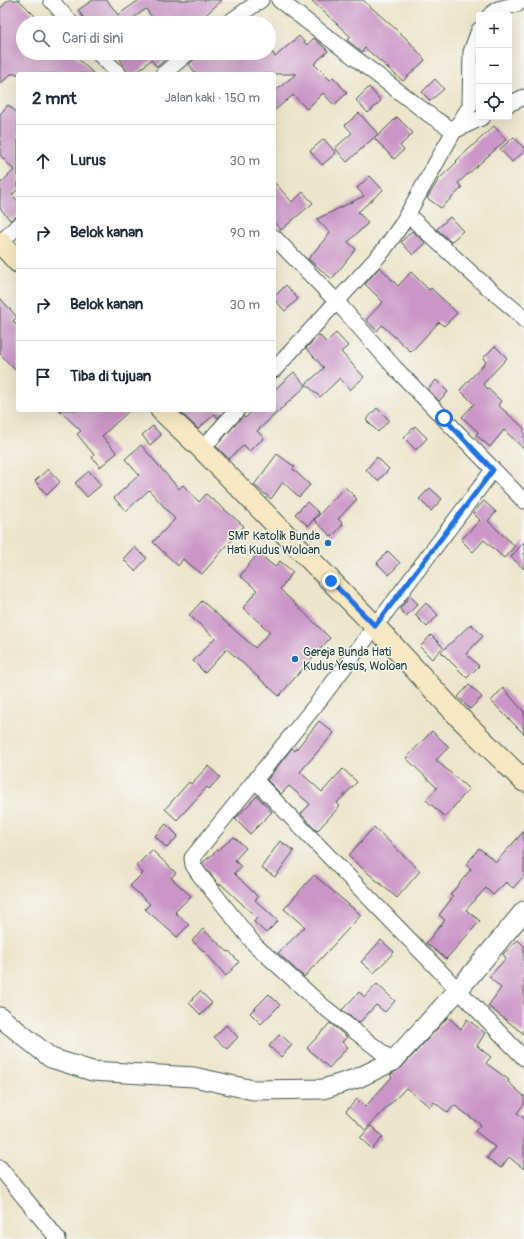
<!DOCTYPE html>
<html lang="id">
<meta charset="utf-8">
<style>
:root{--surface:#fff;--page:#f6f6f7;--text:#1f2937;--muted:#747a83;--line:#e0e1e3}
body{margin:0;font-family:Pangolin,sans-serif;background:var(--page);color:var(--text)}
.controls{position:absolute;right:12px;top:12px;display:grid;overflow:hidden;border-radius:4px;box-shadow:0 4px 16px #0002}
.controls button{width:36px;height:36px;display:grid;place-items:center;padding:0;border:0;border-bottom:1px solid var(--line);background:var(--surface);color:var(--text);font:20px sans-serif}
.stop{position:absolute;width:12px;height:12px;margin:-9px;border:3px solid #1a73e8;border-radius:50%;background:#fff}
.stop.end{background:#1a73e8;border-color:#fff;box-shadow:0 1px 4px #0008}
.list{margin:0;padding:0;list-style:none}
h2{display:flex;justify-content:space-between;align-items:center;height:52px;margin:0;padding:0 16px;font-size:17px}
h2 small{font-size:13px;font-weight:400;color:var(--muted)}
.list li{display:grid;grid-template-columns:26px 1fr auto;gap:12px;align-items:center;box-sizing:border-box;height:72px;padding:0 16px;border-top:1px solid var(--line)}
.list b{display:block;font-size:15px;white-space:nowrap}
.list em{font-size:13px;font-style:normal;color:var(--muted)}
.icon{flex:none;width:22px;height:22px;fill:none;stroke:currentColor;stroke-width:2;stroke-linecap:round;stroke-linejoin:round}
.map{position:relative;flex:none;width:524px;height:1239px;overflow:hidden}
.search{position:absolute;background:var(--surface);box-shadow:0 4px 16px #0002;left:16px;top:16px;width:260px;height:44px;display:flex;align-items:center;gap:10px;box-sizing:border-box;padding:0 14px;border-radius:22px;color:var(--muted);font-size:15px}
.panel{position:absolute;background:var(--surface);box-shadow:0 4px 16px #0002;left:16px;top:72px;width:260px;height:340px;border-radius:4px}
.map>svg:first-child{display:block}
.building{fill:#cb96c7}
.lines{fill:none;stroke-linecap:round;stroke-linejoin:round}
.minor-casing{stroke:#3e564b;stroke-width:17}
.tertiary-casing{stroke:#3e564b;stroke-width:21}
.secondary-casing{stroke:#3e564b;stroke-width:23}
.minor{stroke:#fff;stroke-width:15}
.tertiary{stroke:#fff;stroke-width:19}
.secondary{stroke:#f7e8c3;stroke-width:21}
.route{stroke:#1a73e8;stroke-width:5}
.poi-dot{fill:#1f6fb2;stroke:#f6f6f2;stroke-width:1.5}
.labels{text-anchor:middle;stroke-width:3;stroke-linejoin:round;paint-order:stroke}
.poi-label{font-size:12px;fill:#1f3d34;stroke:#f6f6f2;text-anchor:end}
</style>
<div class="map">
<svg width="524" height="1239" viewBox="0 0 524 1239">
<rect width="100%" height="100%" fill="#f6f6f2"/>
<filter id="ink" filterUnits="userSpaceOnUse"><feTurbulence type="fractalNoise" baseFrequency=".025" numOctaves="2"/><feDisplacementMap in="SourceGraphic" scale="8" xChannelSelector="R" yChannelSelector="G"/><feConvolveMatrix kernelMatrix="1 2 1 2 8 2 1 2 1" color-interpolation-filters="sRGB"/></filter>
<filter id="wash" filterUnits="userSpaceOnUse"><feTurbulence type="fractalNoise" baseFrequency=".012" numOctaves="4" result="noise"/><feDisplacementMap in="SourceGraphic" scale="16" xChannelSelector="R" yChannelSelector="G"/><feGaussianBlur stdDeviation="0.9" result="paint"/><feColorMatrix in="noise" values="0 0 0 0 0 0 0 0 0 0 0 0 0 0 0 0 0 1.4 0 .05"/><feComposite in="paint" operator="in"/></filter>
<g filter="url(#wash)">
<rect width="100%" height="100%" fill="#ede5cb"/>
<g id="blocks">
<g class="building">
<path d="M8,0H19L37,18L31,23H23V53H72L94,74H11L0,84V9Z"/>
<path d="M93,0H107L118,15L139,0H222L197,23H156L146,9L126,23H87L78,10Z"/>
<path d="M311,0H363L409,41L425,60L403,81L365,48L362,52L347,40L351,37Z"/>
<path d="M299,36L307,45L314,38L328,51L314,64L330,80L333,77L347,93L334,105L323,93L307,109L293,95L274,111V92L296,74H196L189,64L203,53H273L275,57Z"/>
<path d="M117,53H172L157,67L151,60L135,74H128Z"/>
<path d="M435,79L444,89L430,101L422,92Z"/>
<path d="M369,87L381,101L368,113L356,100Z"/>
<path d="M8,105L18,113V189L12,195L18,201V216L10,220L0,208V181L1,183L14,170L0,155V114Z"/>
<path d="M359,113L378,134L347,162L335,148L352,133L345,125Z"/>
<path d="M397,117L413,133L400,146L404,150L394,159L375,139Z"/>
<path d="M494,126L506,140L458,183L462,188L441,208L427,198L439,179L457,162L456,161Z"/>
<path d="M514,137L524,148V152L512,162L500,149Z"/>
<path d="M324,139L336,153L322,165L310,151Z"/>
<path d="M370,176L383,190L358,212L368,223L348,242L356,249L332,279L308,259L330,233L317,219L364,196L357,188Z"/>
<path d="M274,182L292,202L303,192L313,203L281,230L274,222Z"/>
<path d="M450,217L463,231L451,242L437,229Z"/>
<path d="M412,231L426,243L413,255L401,242Z"/>
<path d="M380,267L398,286L411,272L429,290L431,288L457,313L444,326L439,322L411,352L382,325L377,331L366,320L383,302L365,284Z"/>
<path d="M286,285L298,299L285,311L274,299V297Z"/>
<path d="M0,298L17,317L13,321L18,327V373L0,354Z"/>
<path d="M336,333L348,346L341,352L364,377L350,390L340,378L320,397L306,384L324,368L306,348L319,335L326,342Z"/>
<path d="M495,346L507,358L483,384L501,401L498,405L524,428V449L504,430L490,447L476,435L478,432L462,417L474,404L460,390L486,362L483,358Z"/>
<path d="M294,372L306,386L257,431L264,438L249,451L244,445L229,459L216,446L243,416L245,418L253,410H274V390Z"/>
<path d="M436,380L448,392L439,401L428,389Z"/>
<path d="M377,408L389,420L378,432L366,420Z"/>
<path d="M59,410H130L102,436L117,453L100,467L92,457L94,455L77,434L81,431Z"/>
<path d="M178,410H225L218,418L215,414L198,429Z"/>
<path d="M153,426L161,435L150,445L142,435Z"/>
<path d="M415,426L427,438L416,450L404,438Z"/>
<path d="M141,445L179,489L183,485L199,502L206,494L244,526L202,574L183,559L178,566L153,542L175,519L149,490L126,511L114,498L139,475L125,459Z"/>
<path d="M277,454L295,467L293,469L310,485L299,497L283,482L271,499L254,485Z"/>
<path d="M377,457L389,469L378,481L366,470Z"/>
<path d="M48,469L60,482L47,495L35,481Z"/>
<path d="M89,471L101,485L87,497L75,483Z"/>
<path d="M345,487L357,499L338,519L343,524L332,537L314,520Z"/>
<path d="M430,488L442,499L431,511L419,499Z"/>
<path d="M484,501L496,512L488,521L515,546L504,558L484,540L473,552L461,540L480,520L473,513Z"/>
<path d="M307,502L319,513L308,526L295,514Z"/>
<path d="M524,542V569L511,557Z"/>
<path d="M134,547L147,558L135,571L123,559Z"/>
<path d="M388,551L400,563L389,575L377,563Z"/>
<path d="M258,553L275,567L280,561L293,572L280,589L330,638L279,696L227,649L205,673L193,661L215,638L189,615L202,601L255,648L270,632L243,608L257,590L240,576Z"/>
<path d="M410,596L418,604L406,616L400,609Z"/>
<path d="M426,603L438,615L427,627L415,615Z"/>
<path d="M471,624L483,636L466,654L479,666L467,678L441,652Z"/>
<path d="M431,635L443,647L432,659L420,647Z"/>
<path d="M469,685L482,697L470,709L458,697Z"/>
<path d="M503,688L524,712V734L491,701Z"/>
<path d="M319,721L334,733L300,772L322,792L343,769L357,782L337,803L340,806L317,831L301,814L310,804L289,786L281,794L267,780L292,748L295,751Z"/>
<path d="M432,731L449,747L436,760L469,789L445,817L426,800L437,788L406,758Z"/>
<path d="M208,766L220,777L209,789L207,787L177,820L165,809L189,782L191,784Z"/>
<path d="M257,796L272,812L250,834L235,819Z"/>
<path d="M166,824L178,836L167,848L155,836Z"/>
<path d="M374,827L420,871L397,898L348,856Z"/>
<path d="M524,831V876L513,888L506,882L493,895L486,888L466,910L480,921L446,959L426,943L445,920L439,915L453,897L450,895L471,869L466,865L479,848L496,862Z"/>
<path d="M234,837L246,848L235,860L241,867L234,873L258,897L255,900L278,921L266,933L254,922L257,918L221,884L219,885L202,863Z"/>
<path d="M280,841L294,851L275,877L261,868Z"/>
<path d="M152,850L176,873L171,878L191,896L175,912L189,925L177,937L145,909L150,904L130,886L143,873L136,866Z"/>
<path d="M314,875L361,915L304,977L278,953L305,927L284,909Z"/>
<path d="M203,929L228,952L229,951L239,962L226,976L205,952L192,941Z"/>
<path d="M381,940L394,952L374,973L361,962Z"/>
<path d="M518,940L524,946V1034L488,1006L501,988L489,977L506,958L503,954Z"/>
<path d="M377,984L395,1001L385,1012L376,1005L359,1023L342,1010L359,992L365,997Z"/>
<path d="M200,991L212,1003L201,1015L189,1003Z"/>
<path d="M269,994L280,1005L261,1024L250,1013Z"/>
<path d="M448,1017L461,1029L467,1019L485,1033L477,1046L491,1057L486,1063L509,1080L508,1082L524,1096V1104L517,1113L524,1118V1169L509,1157L501,1168L487,1158L495,1147L475,1131L481,1125L454,1105L448,1113L434,1102L430,1107L406,1088L365,1130L346,1111L357,1099L365,1107L392,1077L390,1075L401,1068Z"/>
<path d="M330,1023L347,1037L342,1042L348,1047L329,1068L307,1048Z"/>
<path d="M226,1025L238,1037L227,1049L214,1037Z"/>
<path d="M280,1034L292,1045L281,1057L269,1046Z"/>
<path d="M371,1126L383,1137L372,1149L360,1138Z"/>
</g>
</g>
</g>
<g filter="url(#ink)">
<use href="#blocks" fill-opacity="0" stroke="#3e564b" stroke-width="1"/>
<g class="lines">
<defs>
<g id="minor">
<path d="M51,0L71,23"/>
<path d="M279,0L431,116L454,131L470,106L471,52L479,30"/>
<path d="M490,15L498,9L518,4"/>
<path d="M228,23L261,0"/>
<path d="M98,53L119,74"/>
<path d="M163,74L188,53"/>
<path d="M509,104L524,97"/>
<path d="M407,214L478,279L517,312L524,320"/>
<path d="M274,237L337,302L395,368L524,501"/>
<path d="M1,243L18,225"/>
<path d="M274,370L383,251L402,224L454,131L483,117"/>
<path d="M202,449L237,410"/>
<path d="M255,780L524,1058"/>
<path d="M393,1061L324,1007L255,945L199,874L193,865L192,858L319,701L493,470"/>
<path d="M0,1168L58,1239"/>
</g>
<path id="tertiary" d="M0,1017L51,1058L92,1071L194,1077L253,1090L323,1089L358,1078L393,1061L459,989L524,911"/>
<g id="secondary">
<path d="M0,242L18,262"/>
<path d="M161,410L202,449L375,626L459,717L524,781"/>
</g>
</defs>
<use href="#minor" class="minor-casing"/>
<use href="#tertiary" class="tertiary-casing"/>
<use href="#secondary" class="secondary-casing"/>
<use href="#minor" class="minor"/>
<use href="#tertiary" class="tertiary"/>
<use href="#secondary" class="secondary"/>
</g>
</g>
<g class="lines" filter="url(#ink)">
<path class="route" d="M331,581L375,626L493,470L444,418"/>
</g>
<g class="poi-dot">
<circle cx="328" cy="543" r="4"/>
<circle cx="295" cy="659" r="4"/>
</g>
<g class="labels">
<g class="poi-label">
<text x="320" y="540">SMP Katolik Bunda<tspan x="320" dy="14">Hati Kudus Woloan</tspan></text>
<text x="303" y="656" text-anchor="start">Gereja Bunda Hati<tspan x="303" dy="14">Kudus Yesus, Woloan</tspan></text>
</g>
</g>
</svg>
<div class="controls">
<button>+</button>
<button>−</button>
<button><svg class="icon" aria-label="locate" viewBox="0 0 24 24"><circle cx="12" cy="12" r="6"/><path d="M12 2v4M12 18v4M2 12h4M18 12h4"/></svg></button>
</div>
<div class="stop" style="left:444px;top:418px"></div>
<div class="stop end" style="left:331px;top:581px"></div>
<div class="search"><svg class="icon" aria-label="search" viewBox="0 0 24 24"><circle cx="10" cy="10" r="6"/><path d="M15 15l6 6"/></svg>Cari di sini</div>
<section class="panel">
<h2>2 mnt<small>Jalan kaki · 150 m</small></h2>
<ul class="list">
<li><svg class="icon" aria-label="ahead" viewBox="0 0 24 24"><path d="M12 20V5M6 11l6-6 6 6"/></svg><div><b>Lurus</b></div><em>30 m</em></li>
<li><svg class="icon" aria-label="right" viewBox="0 0 24 24"><path d="M7 20v-9h11M14 6l5 5-5 5"/></svg><div><b>Belok kanan</b></div><em>90 m</em></li>
<li><svg class="icon" aria-label="right" viewBox="0 0 24 24"><path d="M7 20v-9h11M14 6l5 5-5 5"/></svg><div><b>Belok kanan</b></div><em>30 m</em></li>
<li><svg class="icon" aria-label="arrive" viewBox="0 0 24 24"><path d="M6 21V4h12l-3 4 3 4H6"/></svg><div><b>Tiba di tujuan</b></div></li>
</ul>
</section>
</div>
